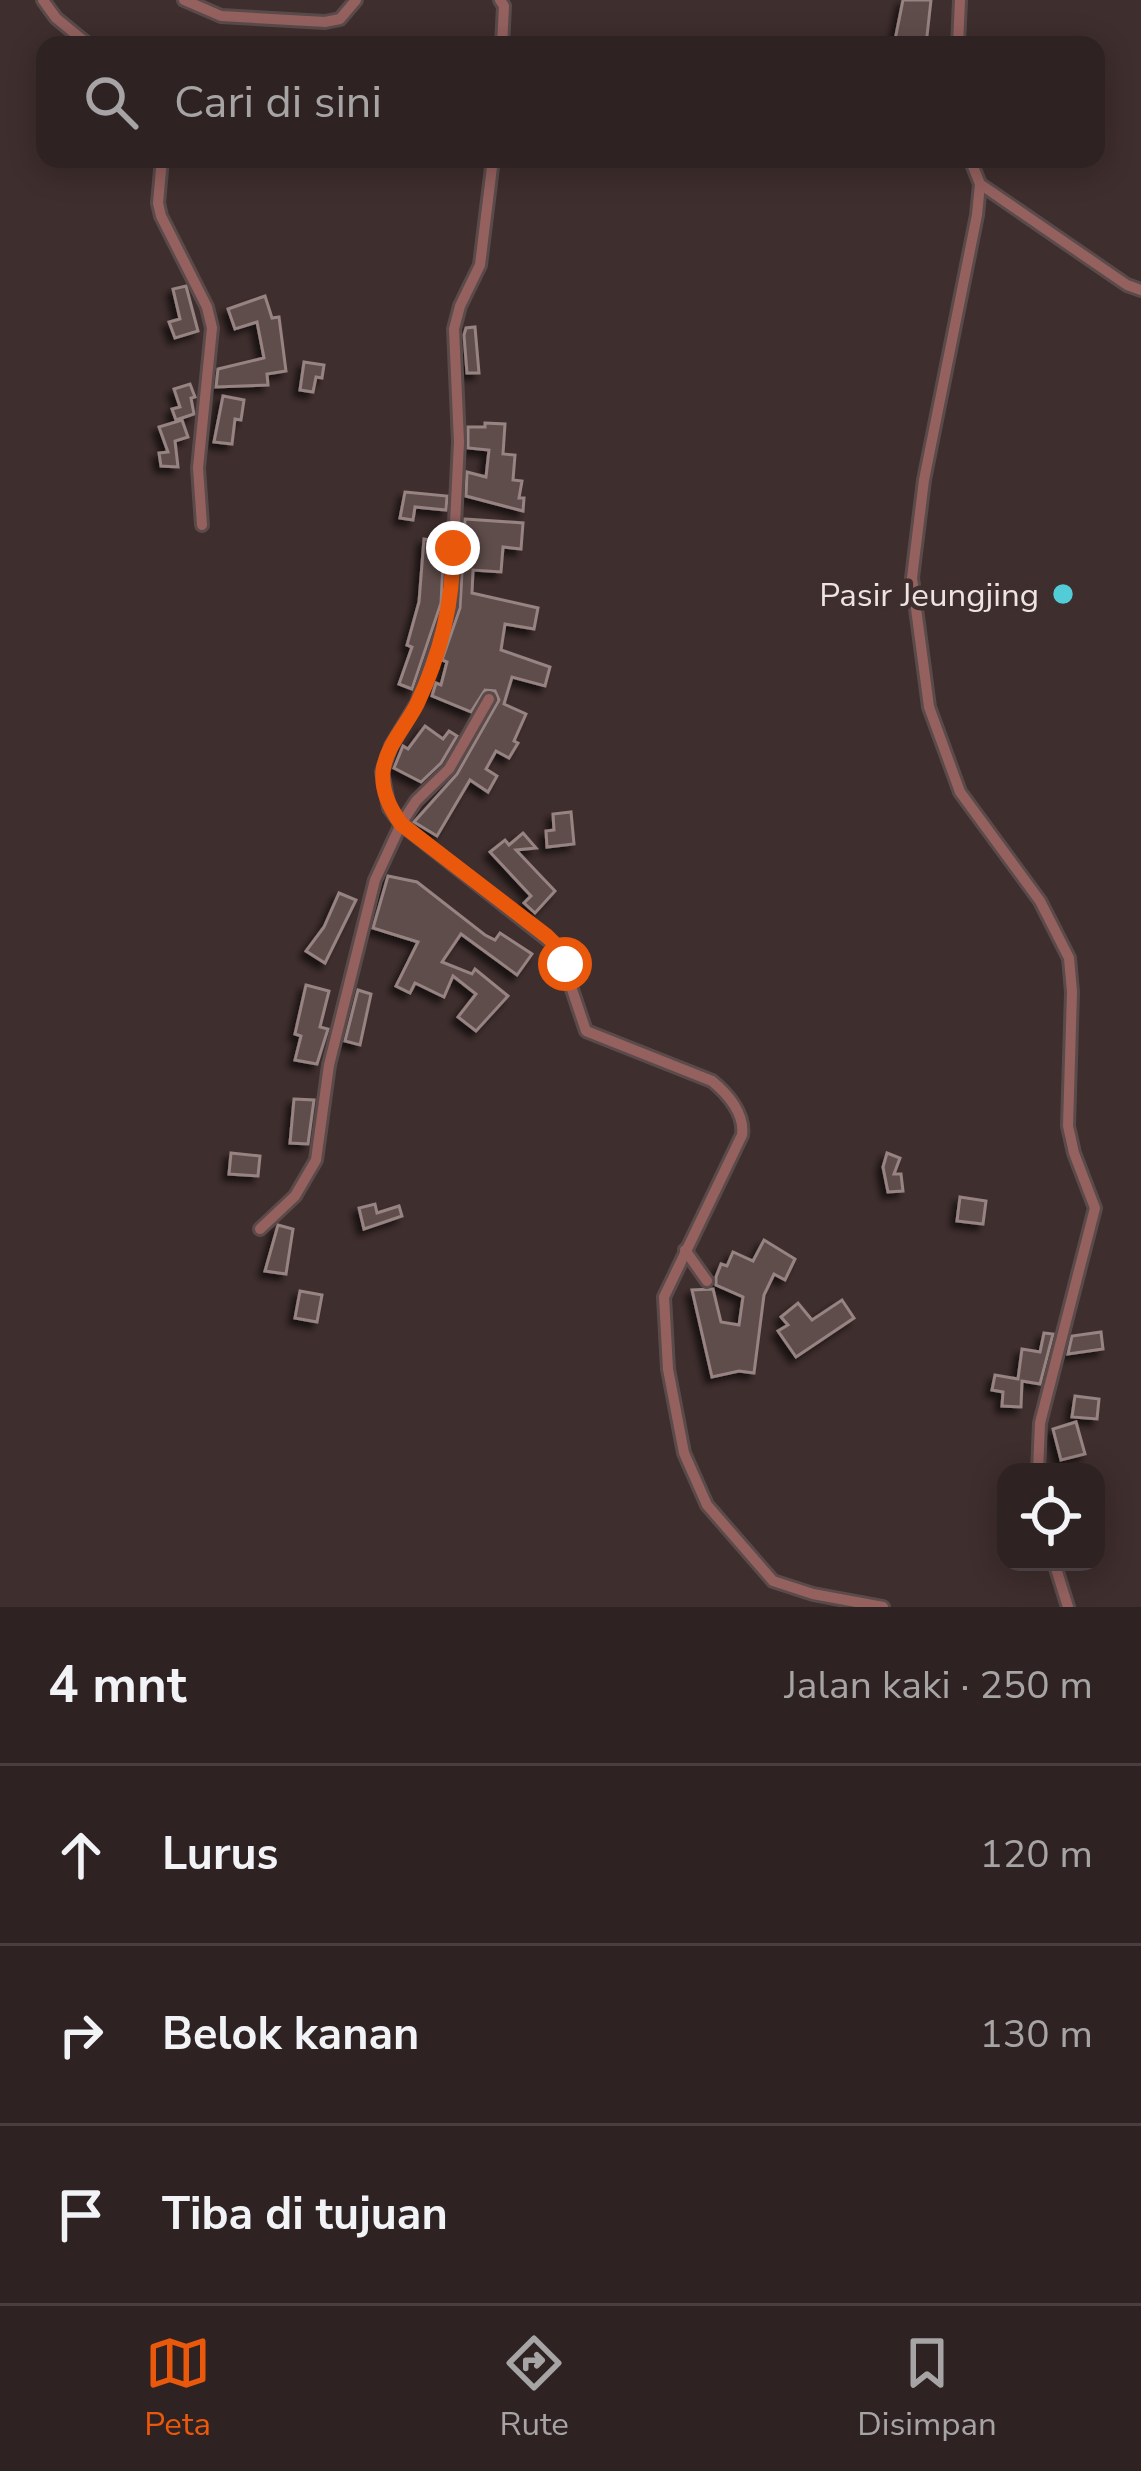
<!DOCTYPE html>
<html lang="id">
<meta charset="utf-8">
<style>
:root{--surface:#2e2222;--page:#3a2f2f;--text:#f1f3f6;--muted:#a7a4a5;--line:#493f40;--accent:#ea580c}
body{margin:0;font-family:"Nunito Sans",sans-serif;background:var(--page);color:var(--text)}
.controls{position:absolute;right:36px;bottom:36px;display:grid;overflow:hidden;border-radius:24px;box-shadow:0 6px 30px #0003}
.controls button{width:108px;height:108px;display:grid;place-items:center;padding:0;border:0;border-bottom:3px solid var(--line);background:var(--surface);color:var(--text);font:60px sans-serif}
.stop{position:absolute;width:36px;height:36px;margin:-27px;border:9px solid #ea580c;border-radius:50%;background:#fff}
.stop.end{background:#ea580c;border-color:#fff;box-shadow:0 3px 12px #0008}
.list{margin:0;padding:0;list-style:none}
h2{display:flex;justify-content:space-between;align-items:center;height:156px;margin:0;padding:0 48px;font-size:51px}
h2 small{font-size:39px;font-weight:400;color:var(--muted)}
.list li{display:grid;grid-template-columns:78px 1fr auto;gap:36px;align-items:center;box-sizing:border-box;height:180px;padding:0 48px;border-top:3px solid var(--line)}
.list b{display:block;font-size:45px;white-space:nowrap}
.list em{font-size:39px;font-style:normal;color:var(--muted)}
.icon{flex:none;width:66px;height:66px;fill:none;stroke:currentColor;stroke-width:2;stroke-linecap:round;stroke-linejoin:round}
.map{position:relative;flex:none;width:1141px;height:1607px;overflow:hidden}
.search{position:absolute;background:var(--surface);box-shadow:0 6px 30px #0003;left:36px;right:36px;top:36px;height:132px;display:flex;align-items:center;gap:30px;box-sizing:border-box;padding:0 42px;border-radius:24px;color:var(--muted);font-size:45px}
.sheet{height:696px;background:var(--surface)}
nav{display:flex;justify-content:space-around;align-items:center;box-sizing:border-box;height:168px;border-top:3px solid var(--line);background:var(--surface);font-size:33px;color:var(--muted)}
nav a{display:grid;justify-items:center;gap:6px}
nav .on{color:var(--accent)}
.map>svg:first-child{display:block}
.building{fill:#5f4d4c;stroke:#968382;stroke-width:3;filter:url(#shadow)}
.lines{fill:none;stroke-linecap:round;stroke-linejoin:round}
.street-casing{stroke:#5a4b4a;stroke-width:16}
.street{stroke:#94615f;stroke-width:10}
.route{stroke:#ea580c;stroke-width:15}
.poi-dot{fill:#52ccd6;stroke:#3e2e2d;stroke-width:4.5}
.labels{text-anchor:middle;stroke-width:9;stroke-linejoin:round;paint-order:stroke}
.poi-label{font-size:33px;fill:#ede3e2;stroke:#3e2e2d;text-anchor:end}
</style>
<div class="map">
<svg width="1141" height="1607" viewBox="0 0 1141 1607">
<defs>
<filter id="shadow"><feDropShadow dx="-5.5" dy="5.5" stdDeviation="3" flood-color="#0009"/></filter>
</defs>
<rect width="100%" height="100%" fill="#3e2e2d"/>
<g class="building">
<path d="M903,0H931L926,45H894Z"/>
<path d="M186,286L198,331L175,338L169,322L180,319L173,289Z"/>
<path d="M265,296L272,318L279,317L286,371L267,374L268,385L216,387L218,369L264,358L257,322L235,329L228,309Z"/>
<path d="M475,327L479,373H467L464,335L466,328Z"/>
<path d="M304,362L324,365L322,378L316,377L313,392L300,390Z"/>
<path d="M190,384L195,397L191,398L194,414L176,420L172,409L180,407L174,389Z"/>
<path d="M223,396L244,400L241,420L235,419L232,444L214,442Z"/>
<path d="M182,420L188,437L175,441L178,467L161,466L159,453L168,452L159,427Z"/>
<path d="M485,423L505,424L503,454L515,455L513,480L522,481L519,498H524L523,511L466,496L467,472L486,477L489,450L468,448V427H485Z"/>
<path d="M405,492L447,496L446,510L415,507L413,520L400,518Z"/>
<path d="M465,519L523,523L521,549L503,547L501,572L473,570L472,593L538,608L534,629L505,624L501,650L550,667L545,686L512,677L504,704L526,714L514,741L518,743L509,758L496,751L486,769L497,776L488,792L470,780L437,836L414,822L457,774L499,700L495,691L485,690L471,712L432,696L436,683L441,685L447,662L442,660L460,608Z"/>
<path d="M424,539L444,542L441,603L412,689L399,684L412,647L407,645L419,602Z"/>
<path d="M425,726L443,739L449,731L457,736L441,763L421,782L394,768L403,746L408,749Z"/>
<path d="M571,812L574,844L547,847L546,831L554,830L553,814Z"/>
<path d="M523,833L536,848L516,850L555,891L535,913L524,903L531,896L490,852L505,840L509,845Z"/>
<path d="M388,876L417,882L485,935L495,940L500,933L532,954L517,975L461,934L442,962L472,974L475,969L508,996L476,1031L458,1017L476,994L453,976L444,997L415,983L410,993L396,986L418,942L373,928Z"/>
<path d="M339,893L356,900L325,963L306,951L324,927Z"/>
<path d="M306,985L329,991L320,1027L328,1029L317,1064L295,1060L301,1036L295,1034Z"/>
<path d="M358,990L371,994L360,1045L345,1041Z"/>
<path d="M294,1099L314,1100L308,1144L290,1143Z"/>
<path d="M231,1153L260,1156L258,1176L229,1174Z"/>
<path d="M887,1153L900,1158L894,1174H901L903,1191L888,1192L883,1167Z"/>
<path d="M960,1197L986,1201L983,1224L957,1221Z"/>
<path d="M375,1204L377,1213L399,1206L402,1216L364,1229L359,1208Z"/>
<path d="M278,1225L293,1229L286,1274L265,1271Z"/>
<path d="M764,1240L795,1259L785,1280L774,1274L764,1295L754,1373L739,1371L712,1377L692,1290L713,1289L721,1322L739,1325L743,1297L716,1285V1277L721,1264L727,1266L733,1252L753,1261Z"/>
<path d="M300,1291L322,1295L317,1322L295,1318Z"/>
<path d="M842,1300L854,1318L796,1357L778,1331L788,1325L781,1317L798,1303L812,1320Z"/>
<path d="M1101,1332L1103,1349L1068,1354L1072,1336Z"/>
<path d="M1044,1333L1053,1334L1040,1384L1022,1381L1021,1407L1002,1406L1003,1392L992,1390L995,1375L1018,1379L1022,1349L1040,1352Z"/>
<path d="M1075,1396L1099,1399L1097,1419L1072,1417Z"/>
<path d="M1076,1422L1085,1454L1061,1460L1053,1429Z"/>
</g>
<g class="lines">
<defs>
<g id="street">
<path d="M43,0L56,18L89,45"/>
<path d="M184,0L221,16L325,22L340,19L356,0"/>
<path d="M500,0L504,6L502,45"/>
<path d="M958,45L960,0"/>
<path d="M162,159L158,203L161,216L207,307L212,328L198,468L202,525"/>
<path d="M493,159L480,265L460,306L454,329L459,442L451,605L417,703L391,746L382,772L389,808L401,824L558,948L586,1031L712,1081C728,1094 745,1114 742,1135L664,1297L668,1369L684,1453L707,1505L773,1581L813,1594L883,1607"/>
<path d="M970,159L980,184L977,215L924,480L912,578L929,707L960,792L1040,901L1069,958L1072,992L1068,1126L1074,1153L1095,1208L1040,1423L1038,1472"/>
<path d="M980,184L1127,285L1141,290"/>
<path d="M260,1229L295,1196L316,1160L329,1065L375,880L401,824L416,801L449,769L489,699"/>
<path d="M685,1250L707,1281"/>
<path d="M1054,1562L1068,1607"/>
</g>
</defs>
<use href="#street" class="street-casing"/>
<use href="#street" class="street"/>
</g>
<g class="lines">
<path class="route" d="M453,548C453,602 441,654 417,704C406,726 386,746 383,771C381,791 390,808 401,824L547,936L558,947L565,964"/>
</g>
<circle class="poi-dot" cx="1063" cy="594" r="12"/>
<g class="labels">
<g class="poi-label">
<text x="1039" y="606">Pasir Jeungjing</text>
</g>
</g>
</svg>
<div class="controls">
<button><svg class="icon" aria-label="locate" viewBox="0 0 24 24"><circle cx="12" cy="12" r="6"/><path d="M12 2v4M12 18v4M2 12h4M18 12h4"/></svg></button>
</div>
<div class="stop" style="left:565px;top:964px"></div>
<div class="stop end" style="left:453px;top:548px"></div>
<div class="search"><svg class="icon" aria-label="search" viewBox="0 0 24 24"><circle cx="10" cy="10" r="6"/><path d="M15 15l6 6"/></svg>Cari di sini</div>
</div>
<section class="sheet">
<h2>4 mnt<small>Jalan kaki · 250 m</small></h2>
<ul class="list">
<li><svg class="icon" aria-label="ahead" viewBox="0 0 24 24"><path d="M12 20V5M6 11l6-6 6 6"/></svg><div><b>Lurus</b></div><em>120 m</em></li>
<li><svg class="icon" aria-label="right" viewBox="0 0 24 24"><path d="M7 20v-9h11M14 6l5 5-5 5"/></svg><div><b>Belok kanan</b></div><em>130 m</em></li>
<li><svg class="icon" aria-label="arrive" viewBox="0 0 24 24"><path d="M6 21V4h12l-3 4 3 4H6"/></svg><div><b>Tiba di tujuan</b></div></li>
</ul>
</section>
<nav>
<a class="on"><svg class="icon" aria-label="map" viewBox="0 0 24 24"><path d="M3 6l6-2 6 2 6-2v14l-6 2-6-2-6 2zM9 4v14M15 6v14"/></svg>Peta</a>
<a><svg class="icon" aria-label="directions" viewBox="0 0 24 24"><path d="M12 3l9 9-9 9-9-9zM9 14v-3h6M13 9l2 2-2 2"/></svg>Rute</a>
<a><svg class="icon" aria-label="saved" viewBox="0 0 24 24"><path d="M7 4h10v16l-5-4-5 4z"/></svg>Disimpan</a>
</nav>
